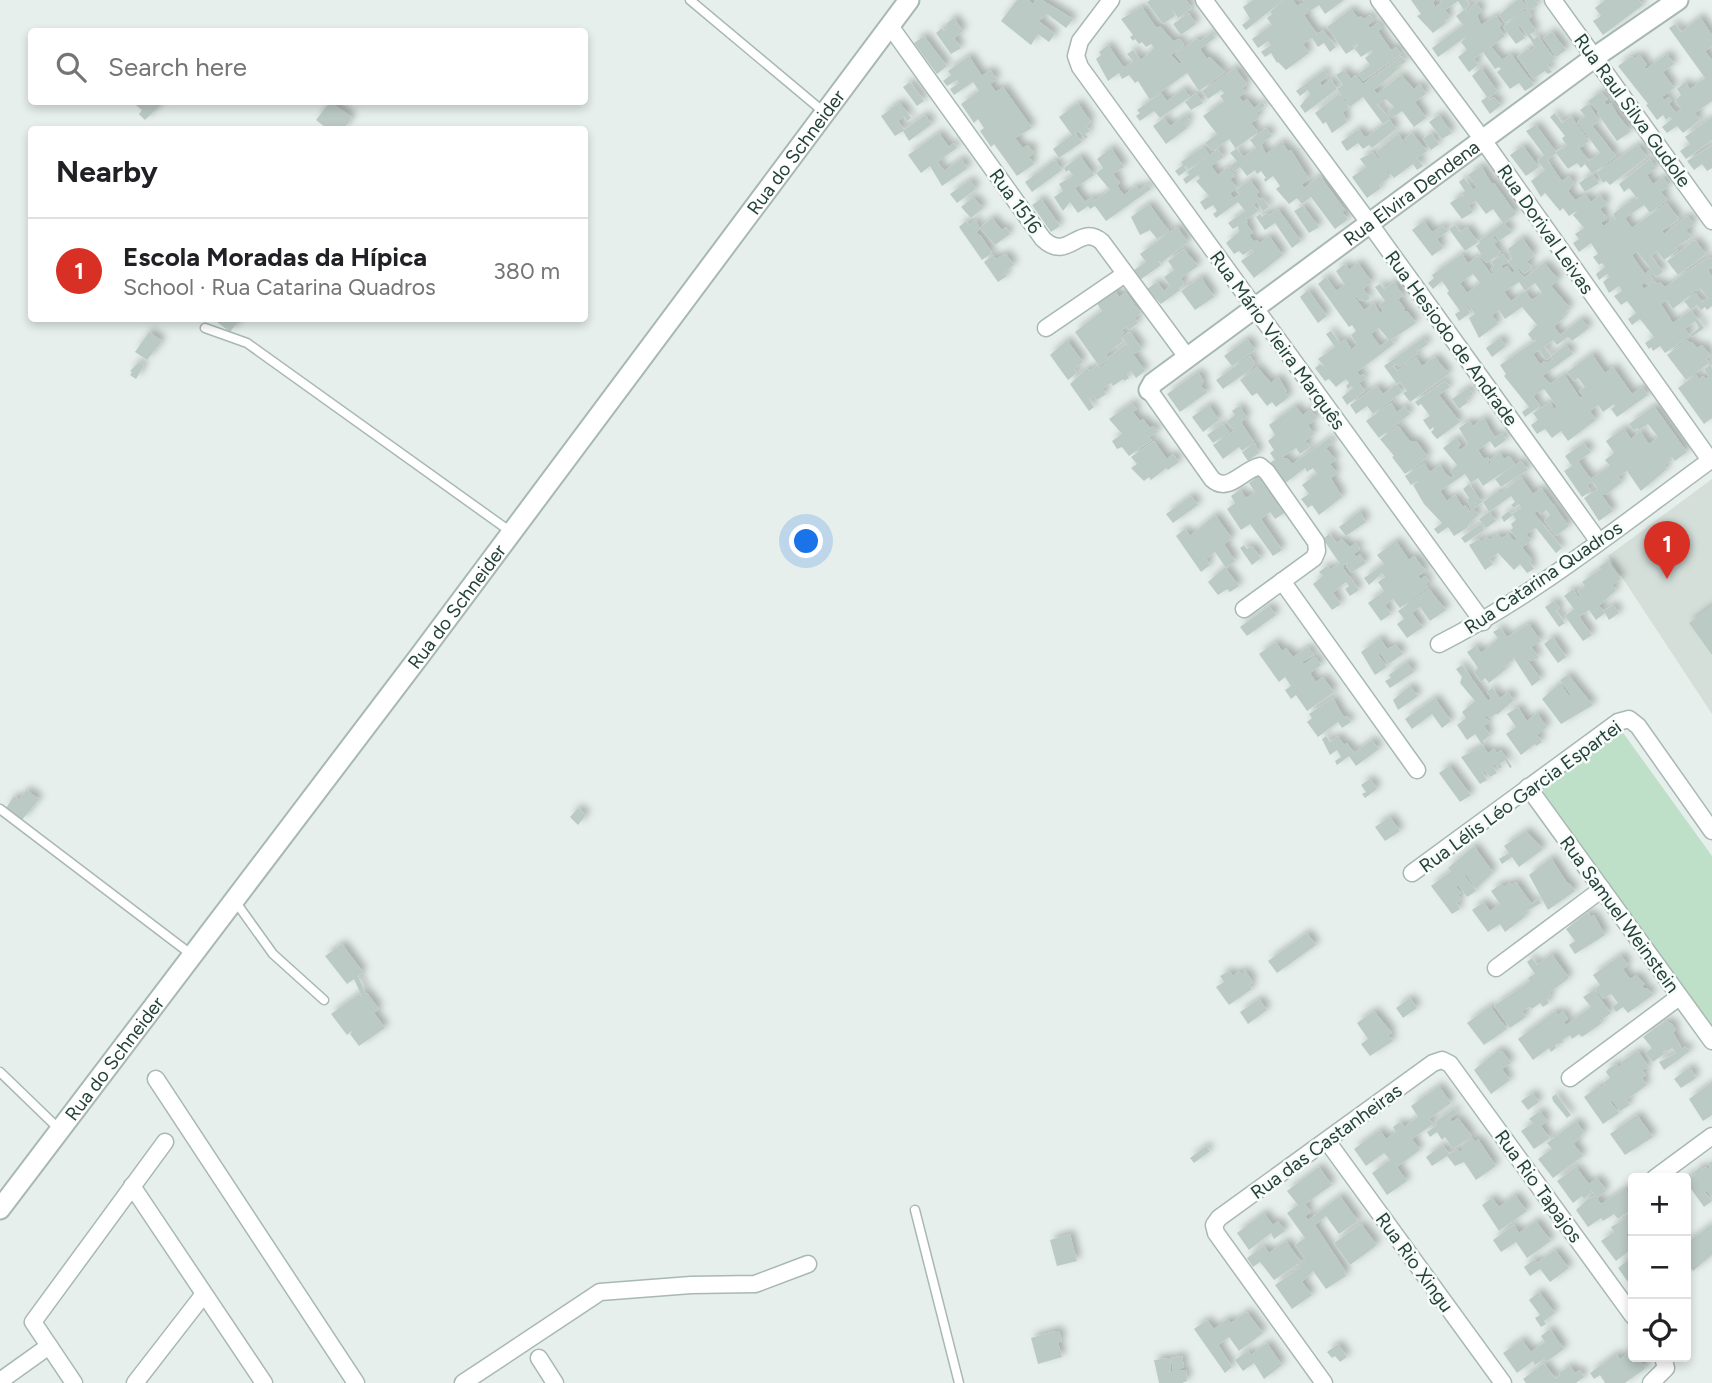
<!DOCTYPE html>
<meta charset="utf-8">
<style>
:root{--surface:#fff;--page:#f2f2f2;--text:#202124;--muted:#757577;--line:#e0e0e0;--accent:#d93025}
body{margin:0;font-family:Figtree,sans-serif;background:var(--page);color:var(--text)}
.controls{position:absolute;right:21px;bottom:21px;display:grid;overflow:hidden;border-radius:7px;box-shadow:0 4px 10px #0003}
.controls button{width:63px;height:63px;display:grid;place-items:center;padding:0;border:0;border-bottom:2px solid var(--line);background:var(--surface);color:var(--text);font:35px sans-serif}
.you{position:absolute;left:807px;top:542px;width:24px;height:24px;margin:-18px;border:5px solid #fff;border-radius:50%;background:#1a73e8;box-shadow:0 0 0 10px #1a73e833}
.badge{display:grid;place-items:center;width:46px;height:46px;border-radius:50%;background:var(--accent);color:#fff;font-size:23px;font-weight:700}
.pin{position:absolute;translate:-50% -58px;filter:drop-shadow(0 2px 4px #0008)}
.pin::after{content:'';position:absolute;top:37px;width:24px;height:21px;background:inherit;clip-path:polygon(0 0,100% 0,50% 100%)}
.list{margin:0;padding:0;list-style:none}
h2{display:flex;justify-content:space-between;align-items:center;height:91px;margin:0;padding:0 28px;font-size:30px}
h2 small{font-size:23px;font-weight:400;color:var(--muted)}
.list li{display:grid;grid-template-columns:46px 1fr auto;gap:21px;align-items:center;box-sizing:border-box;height:105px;padding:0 28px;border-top:2px solid var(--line)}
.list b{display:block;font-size:26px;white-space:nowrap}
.list p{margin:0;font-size:23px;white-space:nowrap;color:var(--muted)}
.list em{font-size:23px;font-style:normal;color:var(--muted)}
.icon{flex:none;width:38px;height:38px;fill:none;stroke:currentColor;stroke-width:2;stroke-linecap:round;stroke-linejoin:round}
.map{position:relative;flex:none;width:1712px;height:1383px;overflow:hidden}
.search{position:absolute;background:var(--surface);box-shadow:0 4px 10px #0003;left:28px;top:28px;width:560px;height:77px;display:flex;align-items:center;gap:18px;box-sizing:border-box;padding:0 24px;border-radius:7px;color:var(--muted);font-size:26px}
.panel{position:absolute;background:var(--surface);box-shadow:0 4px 10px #0003;left:28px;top:126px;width:560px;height:196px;border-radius:7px}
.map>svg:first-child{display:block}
.built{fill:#d4dfda}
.green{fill:#bfe0c8}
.building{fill:#bbcac4;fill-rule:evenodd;filter:url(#shadow)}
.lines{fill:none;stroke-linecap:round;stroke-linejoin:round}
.service-casing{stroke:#a8b8b2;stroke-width:11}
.minor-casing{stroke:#a8b8b2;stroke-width:19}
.tertiary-casing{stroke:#a8b8b2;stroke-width:23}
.service{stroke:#fff;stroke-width:8}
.minor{stroke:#fff;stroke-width:16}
.tertiary{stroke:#fff;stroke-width:19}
.labels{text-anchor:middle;stroke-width:5;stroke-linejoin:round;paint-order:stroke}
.street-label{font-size:19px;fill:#24423a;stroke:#f7fbf9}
</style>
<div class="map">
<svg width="1712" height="1383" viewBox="0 0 1712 1383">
<defs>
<filter id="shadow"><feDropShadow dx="4.5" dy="-4.5" stdDeviation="3.5" flood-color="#0004"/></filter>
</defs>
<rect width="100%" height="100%" fill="#e6efeb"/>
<path class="built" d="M1712,479V714L1608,556Z"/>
<path class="green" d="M1621,730L1712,856V1033L1537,791Z"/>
<g class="building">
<path d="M1017,0H1028L1033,4L1036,0H1042L1073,19L1066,28L1047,14L1039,21L1055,34L1049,42L1038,34L1031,45L1001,21Z"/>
<path d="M1150,0H1186L1192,8L1178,18L1168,2L1175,16L1163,24L1147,2Z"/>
<path d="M1253,0H1283L1246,30L1242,25L1250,19L1243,7Z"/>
<path d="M1284,0H1293L1297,6L1302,3L1305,4L1303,0H1344L1325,14L1319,5L1310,11L1307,8L1308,12L1304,15L1317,34L1323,30L1336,47L1330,52L1324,43L1318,47L1312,38L1303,44L1309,53L1286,70L1278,62L1277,63L1271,53L1265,57L1261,52L1271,45L1268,41L1258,48L1252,39L1272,25L1267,18L1272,14L1270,12Z"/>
<path d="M1411,0H1435L1433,2L1435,7L1442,2L1440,0H1466L1470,5L1465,9L1467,11L1476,2L1482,11L1477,15L1481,25L1496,16L1502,25L1499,27L1505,36L1491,47L1502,60L1511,54L1534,85L1525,91L1519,83L1510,89L1497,72L1501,69L1499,67L1495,69L1483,52L1474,59L1478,65L1469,72L1458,57L1467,50L1461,42L1467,36L1438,57L1432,48L1463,25L1456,16L1464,10L1458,1L1445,10L1450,17L1445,21L1446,23L1433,33L1417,16L1421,14Z"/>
<path d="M1517,0H1521L1527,7L1528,6L1525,1L1526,0H1535L1538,5L1529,11L1532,16L1528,19L1536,31L1530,34L1534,39L1538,36L1555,59L1547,65L1552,72L1548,74L1545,71L1533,79L1517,57L1529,48L1530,51L1535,48L1531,40L1519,25L1518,27L1525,38L1516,44L1503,27L1524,11H1527L1525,8L1505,23L1499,15Z"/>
<path d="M1605,0H1639L1643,5L1603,35L1593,21L1601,16L1595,8Z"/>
<path d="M1142,7L1155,26L1158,28L1160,26L1173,41L1180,39L1184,45L1171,55L1180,64L1182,63L1175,54L1195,40L1198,39L1200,41L1211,33L1215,38L1200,49L1207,59L1210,57L1225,72L1199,91L1187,73L1150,100L1138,81L1135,83L1129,75L1122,79L1119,73L1108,81L1096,59L1101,55L1099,52L1108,45L1124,68L1133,61L1127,54L1133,50L1141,60L1154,48L1151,44L1146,47L1142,42L1139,44L1135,39L1133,41L1130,37L1133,35L1121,19Z"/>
<path d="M1351,9L1358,18L1361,16L1364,19L1370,15L1374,20L1368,25L1370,28L1378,23L1382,28L1378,31L1391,50L1396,47L1401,54L1363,81L1358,74L1370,65L1365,58L1373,52L1371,50L1361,57L1354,48L1358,46L1356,43L1353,46L1355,48L1346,54L1327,27Z"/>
<path d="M1189,13L1196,24L1181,35L1173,24Z"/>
<path d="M1700,17L1712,35V46L1705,51L1712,60V101L1695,113L1700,120L1683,133L1677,126L1667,133L1662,127L1672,119L1670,117L1666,120L1663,115L1657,120L1646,105L1648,104L1618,66L1632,56L1634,59L1640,55L1647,65L1644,67L1646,69L1667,54L1674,64L1663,72L1674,88L1662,97L1664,100L1669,97L1672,101L1669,104L1676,113L1681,109L1675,100L1681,95L1677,89L1685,82L1690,89L1705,78L1669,28L1675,24L1681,32Z"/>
<path d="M954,18L963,31L954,38L961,48L951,54L936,33L942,28L944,31L948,28L946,24Z"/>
<path d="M1552,32L1566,50L1556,57L1543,38Z"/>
<path d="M924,36L947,66L937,74L914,43Z"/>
<path d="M969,56L982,76L990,70L997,79L990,84L996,92L1003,87L1032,128L1015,138L1023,148L1028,145L1034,153L1029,157L1034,164L1017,176L994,144L991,147L980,131L984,128L978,119L974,123L961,104L979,91L973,82L954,95L950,89L959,83L957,80L947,86L943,81L951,75L948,71Z"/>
<path d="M1402,56L1406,62L1396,67L1398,69L1374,90L1377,94L1401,75L1414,89L1420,84L1426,94L1415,102L1426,118L1414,127L1402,111L1392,118L1387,112L1394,107L1386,99L1377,105L1390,119L1383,124L1363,97L1350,107L1337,89L1343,85L1336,75L1344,70L1351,79L1356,75L1363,84Z"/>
<path d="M1235,68L1247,84L1242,88L1246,92L1239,97L1243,102L1247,99L1254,108L1262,102L1265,106L1256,113L1260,117L1251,123L1258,132L1236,148L1243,157L1256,148L1250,140L1266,128L1272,136L1261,144L1266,154L1282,142L1288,151L1291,150L1309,179L1302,184L1304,188L1320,176L1345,210L1342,212L1348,219L1335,229L1311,197L1302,204L1297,198L1289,204L1276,189L1280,186L1273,176L1265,182L1264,179L1266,178L1261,171L1257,174L1255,170L1247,176L1240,167L1234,172L1230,166L1237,161L1230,153L1236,149L1229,139L1213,151L1205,143L1217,134L1203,116L1224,101L1220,96L1224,93L1221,90L1208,99L1202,91Z"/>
<path d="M1481,68L1497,91L1488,98L1490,100L1494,97L1501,105L1490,114L1481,101L1487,97L1472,76Z"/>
<path d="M1324,70L1328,76L1320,82L1322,86L1331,79L1337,89L1305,113L1300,106L1310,94L1308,90L1300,96L1296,91Z"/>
<path d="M910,82L924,101L917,106L903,87Z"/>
<path d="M1184,89L1190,97L1160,118L1154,111L1140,121L1136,116L1140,113L1137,110L1161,93L1167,101Z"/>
<path d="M1601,92L1608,99L1604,102L1607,105L1611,103L1617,114L1629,129L1630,132L1617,141L1597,113L1599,112L1588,101Z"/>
<path d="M1196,93L1203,103L1191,110L1185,102Z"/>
<path d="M1339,94L1349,108L1343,112L1347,122L1332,133L1326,122L1323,124L1315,113Z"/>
<path d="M132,102H161L162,103L145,120L139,114L142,110Z"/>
<path d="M330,102L352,117L343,130H329L316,120Z"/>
<path d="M900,103L911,118L907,121L904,116L898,121L904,130L925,115L932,124L909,141L903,131L895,136L881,116L891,109L890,108Z"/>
<path d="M1078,103L1091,122L1086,126L1090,131L1085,134L1088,137L1085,139L1079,131L1075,133L1082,142L1059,158L1053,149L1072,135L1059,117Z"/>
<path d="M1588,104L1600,121L1592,126L1616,156L1592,174L1585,164L1581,168L1577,163L1568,169L1556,153L1547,160L1562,181L1569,176L1574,183L1568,191L1575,200L1586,195L1591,202L1600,195L1607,204L1600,209L1607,218L1601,223L1604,226L1614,218L1618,223L1613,214L1630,201L1631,203L1639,198L1636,197L1629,188L1624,192L1619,184L1650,159L1656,168L1647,175L1653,184L1663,177L1669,186L1661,192L1667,200L1650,213L1644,205L1625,218L1632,228L1667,203L1679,219L1662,231L1664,234L1687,216L1694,224L1686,230L1691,237L1676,248L1678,250L1664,260L1657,251L1651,256L1663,272L1656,277L1654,274L1650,276L1653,280L1647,285L1645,282L1641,285L1644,289L1655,281L1657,284L1660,282L1665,287L1697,265L1710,257L1712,259V267L1708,270L1712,277V306L1707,310L1705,307L1701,310L1697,305L1691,310L1684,301L1696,293L1702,302L1708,298L1701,289L1695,291L1673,309L1667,300L1661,304L1673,323L1691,310L1704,328L1692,337L1690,335L1699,328L1695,321L1685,329L1690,336L1665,353L1660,346L1653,351L1651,347L1649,349L1645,343L1654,337L1640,319L1632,325L1628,319L1636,313L1627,301L1621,305L1614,296L1622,291L1619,286L1609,293L1603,282L1609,277L1607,274L1599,280L1596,274L1605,267L1602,263L1599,265L1593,257L1598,254L1591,243L1579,252L1573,243L1579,239L1575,234L1584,228L1573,215L1578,210L1569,216L1563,208L1560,211L1545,193L1541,197L1531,181L1545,170L1537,160L1544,155L1526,131L1536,125L1556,152L1567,146L1562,138L1565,136L1550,117L1555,113L1562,123L1571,116L1589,141L1580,148L1568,133L1589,161L1600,153L1577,122L1585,116L1580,110ZM1637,251L1651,269L1645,274L1632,255Z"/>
<path d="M1186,115L1190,121L1185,124L1187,128L1166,144L1153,126L1164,118L1170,126Z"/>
<path d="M1439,115L1452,133L1442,139L1429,122Z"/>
<path d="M1712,117V140L1686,159L1680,151L1690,144L1685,137Z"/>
<path d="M1390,120L1396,129L1372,148L1369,145L1363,149L1358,143L1347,151L1341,142L1359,129L1365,138Z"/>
<path d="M939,133L949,147L954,143L957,148L937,162L944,171L961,159L968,168L942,186L930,166L921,173L908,155Z"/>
<path d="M1412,133L1427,151L1417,158L1404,139Z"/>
<path d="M1431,133L1439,144L1431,150L1423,139Z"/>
<path d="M1398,134L1423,166L1417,170L1413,164L1394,178L1387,169L1386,171L1390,177L1379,185L1381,188L1367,198L1352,177L1366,167L1360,159L1373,152L1384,165L1376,152Z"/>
<path d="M1638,145L1647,157L1610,185L1606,181L1603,183L1597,172Z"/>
<path d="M1712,145V168L1707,171L1702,164L1694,170L1687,161Z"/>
<path d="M1523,146L1539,167L1526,176L1510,155Z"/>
<path d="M1203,147L1209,154L1189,169L1186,166L1184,167L1187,170L1179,176L1175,171L1183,165L1184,167L1181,162Z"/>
<path d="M1111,148L1124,167L1113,174L1120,183L1117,186L1124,195L1136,186L1139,190L1147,184L1151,189L1106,221L1095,206L1090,209L1088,206L1078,213L1070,202L1063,211L1054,197L1063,191L1059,184L1073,176L1069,170L1066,172L1064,168L1080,156L1094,175L1075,188L1085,202L1092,197L1094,201L1110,190L1096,173L1103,168L1097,159Z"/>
<path d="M1218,149L1224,157L1211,166L1218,175L1228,167L1235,176L1230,179L1237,188L1230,193L1233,198L1240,195L1236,190L1250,180L1259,192L1256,194L1260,200L1263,198L1269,207L1263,211L1257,202L1254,205L1258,211L1246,220L1248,222L1246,223L1253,233L1249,235L1254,242L1256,240L1260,243L1269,236L1283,255L1254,278L1241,261L1254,252L1252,249L1243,255L1239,251L1234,254L1226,243L1239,232L1238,226L1233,229L1228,223L1245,211L1238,202L1216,218L1213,214L1217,211L1213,205L1205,210L1200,202L1209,196L1196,181L1200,178L1198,175L1186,184L1183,179L1189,175L1187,172Z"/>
<path d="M1055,160L1062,170L1032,192L1025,182Z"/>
<path d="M1481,166L1492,184L1494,183L1516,214L1504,223L1512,232L1499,241L1495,235L1493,237L1497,242L1494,244L1501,253L1486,263L1479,255L1481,254L1476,246L1480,243L1479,241L1503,223L1493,209L1486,214L1476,201L1470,205L1462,193L1465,191L1459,182L1464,178L1473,190L1477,187L1468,175Z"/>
<path d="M1592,174L1599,183L1585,192L1579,183Z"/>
<path d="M970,180L976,189L957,203L950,194Z"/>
<path d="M1462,195L1473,212L1462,219L1450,203Z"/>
<path d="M973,197L983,208L971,218L961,207Z"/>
<path d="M1041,199L1060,226L1051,232L1032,205Z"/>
<path d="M1149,204L1169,231L1157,239L1150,230L1140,235L1131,217Z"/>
<path d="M1303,206L1319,227L1309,233L1294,211Z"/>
<path d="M1278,209L1301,241L1292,248L1275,223L1265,230L1256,217L1260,214L1262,217L1267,213L1269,215Z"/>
<path d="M992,218L1002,230L1006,227L1010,234L995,245L980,228Z"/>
<path d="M976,220L980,229L976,233L981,236L992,253L982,260L959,227L966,221L969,225Z"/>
<path d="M1424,221L1432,232L1443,226L1448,231L1437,239L1443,248L1432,256L1412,230Z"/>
<path d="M1455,225L1460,232L1467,227L1478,242L1465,251L1449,229Z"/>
<path d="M1177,227L1188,242L1161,263L1155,255L1154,256L1161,265L1140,280L1134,270L1146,262L1140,254Z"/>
<path d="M1522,238L1534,254L1527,262L1532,268L1524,274L1519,268L1515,271L1508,261L1512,259L1508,249Z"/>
<path d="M1695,240L1706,254L1678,275L1667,261Z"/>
<path d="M1184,249L1198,266L1181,278L1184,284L1179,288L1180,290L1161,304L1147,289L1157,282L1164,291L1170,286L1164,277L1174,270L1168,261Z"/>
<path d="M1006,254L1014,265L1004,272L1007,276L998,282L984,262L993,255L995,259Z"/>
<path d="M1462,254L1468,263L1478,256L1491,274L1493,273L1490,269L1494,266L1491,262L1503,254L1508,262L1501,266L1503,269L1507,266L1512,273L1517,269L1524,278L1544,263L1559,280L1551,286L1570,308L1562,315L1564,318L1554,326L1560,335L1581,319L1589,328L1572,341L1568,337L1557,345L1553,340L1544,347L1551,356L1546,360L1539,350L1533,354L1540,364L1545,361L1547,363L1553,359L1551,356L1566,345L1573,354L1542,376L1544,377L1550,384L1564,374L1580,398L1583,396L1579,391L1585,387L1578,378L1574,381L1567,372L1592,354L1605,373L1613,367L1632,394L1642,387L1648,395L1617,417L1611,409L1615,406L1614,404L1603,412L1598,405L1590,411L1596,420L1568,441L1561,431L1552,438L1545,429L1537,434L1531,425L1538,420L1533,413L1550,402L1554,409L1557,407L1544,389L1533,396L1540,406L1525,417L1522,412L1529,407L1504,376L1506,374L1500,365L1538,339L1533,341L1528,334L1537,325L1522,307L1505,319L1499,310L1492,315L1498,324L1479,338L1469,318L1475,314L1468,305L1466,306L1470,313L1459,321L1455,314L1460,311L1447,293L1449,291L1442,281L1433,289L1428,283L1434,278L1432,275ZM1473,274L1480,283L1467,293L1460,283ZM1519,282L1525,291L1535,283L1542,293L1532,300L1525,291L1511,301L1504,292Z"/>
<path d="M1358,263L1372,282L1363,289L1370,298L1365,302L1363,300L1360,301L1349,289L1364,310L1374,303L1380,313L1383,311L1379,305L1385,301L1375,287L1380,284L1384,289L1394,282L1404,296L1398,299L1405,309L1404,311H1407L1416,323L1391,340L1394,344L1357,372L1360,376L1363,374L1366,378L1359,383L1365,391L1347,405L1342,397L1353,388L1351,386L1348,389L1346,386L1349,383L1346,379L1336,387L1329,379L1325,381L1315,368L1320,364L1325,367L1318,359L1335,347L1326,334L1331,331L1340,343L1345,339L1351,348L1348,352L1357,345L1351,335L1356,331L1352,325L1349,327L1318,284L1326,277L1336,291L1345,285L1336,271L1345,264L1349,270ZM1379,328L1389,340L1380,346L1371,334Z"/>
<path d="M1201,277L1214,297L1195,310L1181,291Z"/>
<path d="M1114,289L1119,297L1125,293L1127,294L1141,313L1134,318L1138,323L1129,330L1127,327L1122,330L1124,333L1120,336L1123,341L1106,354L1109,359L1099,366L1075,332L1102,311L1096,302Z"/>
<path d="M1308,290L1327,316L1318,323L1300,297Z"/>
<path d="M212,318H241L230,332Z"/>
<path d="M149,332L162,341L147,360L135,352Z"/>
<path d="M1130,332L1142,349L1134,354L1122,337Z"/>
<path d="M1423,338L1428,344L1418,351L1415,349L1418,353L1399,367L1396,364L1393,366L1397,371L1416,357L1422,366L1435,357L1449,374L1410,402L1403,393L1407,391L1400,382L1397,384L1384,366Z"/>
<path d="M1500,338L1506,346L1492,357L1486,348Z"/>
<path d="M1247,339L1255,350L1232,366L1224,356Z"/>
<path d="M1067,340L1083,362L1074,369L1077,373L1068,380L1050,355Z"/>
<path d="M1687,340L1690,343L1692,342L1697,348L1702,345L1711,356L1706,359L1709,363L1686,380L1667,355Z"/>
<path d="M1126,344L1145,371L1136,378L1131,371L1127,374L1129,378L1124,381L1123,379L1113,386L1111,383L1102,389L1106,394L1097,400L1093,396L1089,399L1094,407L1089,411L1070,384L1087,368L1089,371L1098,365L1100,368L1110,361L1108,358Z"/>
<path d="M1250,356L1255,363L1251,369L1223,389L1216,380Z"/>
<path d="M139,362L144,365L136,379L130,375L132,372L130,371Z"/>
<path d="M1710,365L1712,368V418L1704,424L1678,388L1696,375L1699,379L1703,376L1706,379L1709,377L1704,369Z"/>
<path d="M1257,367L1271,383L1278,377L1287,391L1285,392L1289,397L1276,407L1272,402L1267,406L1257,393L1252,396L1240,380Z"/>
<path d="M1198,372L1204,381L1201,387L1208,392L1180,412L1167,394Z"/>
<path d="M1445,381L1450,387L1439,395L1460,422L1437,439L1431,432L1434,429L1433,427L1430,430L1423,420L1430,416L1421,404L1418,406L1415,402Z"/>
<path d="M1397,384L1402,392L1373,414L1367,406L1356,414L1350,405L1377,386L1383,394Z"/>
<path d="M1468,388L1473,394L1466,399L1468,402L1459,409L1452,399Z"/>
<path d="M1132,403L1137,409L1133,412L1140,421L1143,419L1150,428L1153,426L1158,432L1149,437L1152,440L1129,456L1122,447L1117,449L1112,441L1122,434L1109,419Z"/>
<path d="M1391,403L1397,412L1405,406L1410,414L1379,438L1366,421Z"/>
<path d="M1209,405L1219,420L1203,432L1192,417Z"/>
<path d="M1239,406L1247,418L1241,422L1254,442L1242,451L1239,447L1223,459L1213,445L1235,430L1226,422L1235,415L1232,411Z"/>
<path d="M1295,406L1303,415L1310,410L1317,418L1308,425L1314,434L1305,441L1310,447L1300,454L1296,448L1283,457L1284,459L1287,458L1292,464L1330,438L1333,443L1326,448L1336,460L1330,464L1337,473L1331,478L1342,497L1319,515L1312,505L1308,508L1301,499L1309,494L1302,485L1317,474L1313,468L1307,472L1305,468L1284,484L1271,466V462L1275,460L1270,453L1274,450L1268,441L1275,435L1269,425Z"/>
<path d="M1654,406L1687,452L1675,461L1672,457L1668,459L1670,461L1664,465L1667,469L1641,491L1627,471L1618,477L1622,482L1606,495H1602L1613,511L1599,521L1584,498L1598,489L1593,482L1587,485L1591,491L1582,497L1564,471L1572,466L1565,456L1584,443L1591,452L1578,461L1591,479L1610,466L1605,460L1614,453L1606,441L1624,428L1631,439L1640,431L1649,444L1658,437L1648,424L1639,430L1637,428L1634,431L1629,424Z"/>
<path d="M1484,418L1495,438L1502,433L1506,440L1495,448L1490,441L1478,450L1484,459L1488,457L1489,464L1491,462L1489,460L1500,453L1504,459L1509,456L1515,464L1483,486L1478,478L1471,483L1465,474L1440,491L1447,501L1455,495L1463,507L1465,505L1469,510L1455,522L1471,510L1467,500L1469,498L1463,489L1469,484L1482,502L1473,509L1479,515L1471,521L1467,528L1454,536L1448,527L1438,534L1434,529L1442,523L1424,504L1413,485L1420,480L1411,485L1405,476L1424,463L1430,472L1440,465L1446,474L1451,478L1454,476L1450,471L1457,465L1443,448L1456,438L1461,445L1458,447L1460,450L1468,444L1459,428L1469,421L1473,426Z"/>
<path d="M1223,424L1229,432L1213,443L1207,435Z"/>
<path d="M1398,426L1409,440L1413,442L1416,441L1428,457L1405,474L1392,457L1394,456L1380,439Z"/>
<path d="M1154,441L1167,459L1173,454L1179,462L1168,470L1166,468L1151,480L1149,477L1144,481L1131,468L1137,464L1131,457Z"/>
<path d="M1255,443L1259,453L1248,461L1242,452Z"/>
<path d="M1521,461L1528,470L1501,487L1495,479Z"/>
<path d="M1258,476L1278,506L1281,505L1286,512L1275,519L1270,512L1261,519L1282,550L1273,556L1250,524L1241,530L1227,509L1235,503L1231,496L1240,490L1246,498L1255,492L1249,483Z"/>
<path d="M1521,477L1533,494L1541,488L1569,526L1556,536L1544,520L1550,515L1546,510L1541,515L1538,511L1534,513L1562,548L1556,553L1536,528L1526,534L1531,541L1522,547L1532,560L1529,562L1534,569L1527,573L1520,564L1514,570L1498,553L1489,559L1493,564L1485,570L1469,545L1479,539L1481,542L1487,537L1489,540L1498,534L1502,538L1508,534L1514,541L1517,539L1510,530L1513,528L1511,524L1516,520L1513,515L1504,522L1501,517L1509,511L1512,514L1521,508L1519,504L1514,508L1511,505L1515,502L1511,496L1489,512L1496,521L1486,528L1479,519L1489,512L1483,502L1498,491L1500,494Z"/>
<path d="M1191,496L1198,505L1173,523L1166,514Z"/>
<path d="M1360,511L1366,522L1346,536L1339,527Z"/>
<path d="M1215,515L1232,538L1224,544L1235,561L1226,568L1215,552L1206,559L1210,565L1201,572L1176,536L1185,529L1190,536Z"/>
<path d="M1480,524L1484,530L1465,543L1461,538Z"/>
<path d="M1329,534L1336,543L1342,539L1350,547L1356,543L1360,549L1354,554L1356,557L1360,554L1366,563L1351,573L1346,566L1348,562L1342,566L1359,590L1350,596L1345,589L1349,586L1346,582L1342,585L1333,593L1341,604L1332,610L1313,584L1323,576L1319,572L1327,566L1337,578L1331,569L1340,564L1323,539Z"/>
<path d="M1396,541L1409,560L1414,556L1426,571L1418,576L1421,579L1425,576L1429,581L1425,584L1428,587L1400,608L1393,599L1385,605L1391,614L1381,621L1368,603L1384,591L1378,582L1385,577L1382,573L1369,585L1364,578L1384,564L1377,555Z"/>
<path d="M1244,545L1247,549L1252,546L1261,558L1252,565L1240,548Z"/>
<path d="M1608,561L1621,579L1612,585L1616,590L1599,606L1603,611L1613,605L1619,613L1609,620L1605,613L1596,620L1589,610L1579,617L1592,635L1583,641L1565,616L1574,609L1564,596L1573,589L1578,597L1580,595L1577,591L1585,586L1582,582L1601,569L1599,567Z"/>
<path d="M1225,567L1239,586L1230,592L1227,589L1218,595L1208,582Z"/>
<path d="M1429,589L1446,610L1430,621L1420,607L1412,613L1423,627L1407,638L1397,624L1404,619L1398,611Z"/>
<path d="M1554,601L1560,608L1556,611L1565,623L1559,627L1545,607Z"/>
<path d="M1269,606L1276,615L1247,636L1240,627Z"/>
<path d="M1712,606V655L1689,623Z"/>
<path d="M1529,624L1541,641L1531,647L1539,658L1530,661L1510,635Z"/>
<path d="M1500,628L1507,637L1509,635L1541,679L1532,686L1513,657V660L1505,666L1506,669L1489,683L1485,678L1481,682L1474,672L1478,668L1467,652L1476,646L1481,653L1490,646L1498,638L1493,632Z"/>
<path d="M1553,637L1566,657L1558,663L1544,644Z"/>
<path d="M1380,638L1387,649L1396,645L1403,654L1388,664L1380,653L1378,654L1387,667L1375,675L1361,652Z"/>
<path d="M1276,642L1282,651L1286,648L1293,657L1308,647L1314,655L1302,662L1304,664L1315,657L1321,665L1310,673L1316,682L1323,677L1334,692L1307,711L1296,695L1291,699L1285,690L1291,686L1285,677L1279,682L1259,654Z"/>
<path d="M1407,662L1414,672L1390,688L1385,681L1391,678L1389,675Z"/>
<path d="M1462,665L1488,701L1491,698L1487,692L1492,688L1500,698L1508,692L1514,700L1498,714H1496L1489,718L1487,715L1485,717L1489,722L1484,726L1490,735L1483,741L1485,744L1483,746L1475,734L1467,740L1457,725L1466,718L1462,712L1475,701L1460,683L1462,677L1456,669Z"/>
<path d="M1568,675L1593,705L1561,724L1542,699L1560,683L1569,696L1571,695L1560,680Z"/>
<path d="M1410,686L1418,696L1398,710L1393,700Z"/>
<path d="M1333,698L1344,718L1347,716L1351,722L1342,728L1338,722L1318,737L1307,722L1312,718L1309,714Z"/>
<path d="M1435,698L1451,721L1442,728L1432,714L1412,729L1405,719Z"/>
<path d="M1518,707L1527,721L1537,713L1547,727L1537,735L1542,742L1536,746L1535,744L1521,755L1506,734L1516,727L1507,714Z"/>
<path d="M1326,736L1330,742L1338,736L1344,745L1347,743L1354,753L1372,740L1379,749L1356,766L1349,756L1337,765L1335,761L1341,757L1337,750L1330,755L1322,739Z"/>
<path d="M1483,746L1488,753L1494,749L1497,753L1501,750L1512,767L1510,768L1505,760L1500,764L1502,767L1499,769L1495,763L1492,765L1497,773L1490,777L1485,770L1482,772L1487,780L1480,784L1461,757Z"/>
<path d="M1449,766L1471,795L1460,802L1439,773Z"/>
<path d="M1370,779L1377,789L1365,798L1362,794L1366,792L1361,785Z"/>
<path d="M26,790L39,799L22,820L6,808L14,796L19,800Z"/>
<path d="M578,808L586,815L578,825L570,817Z"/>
<path d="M1390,817L1400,831L1385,841L1375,827Z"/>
<path d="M1526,831L1543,849L1519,867L1512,857L1502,864L1499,859L1509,853L1504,846Z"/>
<path d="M1474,846L1493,872L1476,889L1466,874L1464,875L1476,891L1467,897L1458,885L1456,887L1461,893L1458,895L1461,899L1456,903L1460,909L1452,914L1431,886L1451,871L1448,868Z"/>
<path d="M1551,858L1568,884L1569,883L1575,891L1548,910L1529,875Z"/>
<path d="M1516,882L1532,904L1538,899L1541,903L1523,913L1526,916L1505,932L1500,924L1488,932L1472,910L1484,902L1490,911L1500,904L1491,891L1501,884L1504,887L1510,883L1512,885Z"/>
<path d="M1588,912L1591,917L1594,915L1605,935L1575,954L1569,945L1575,941L1566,929Z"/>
<path d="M1307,933L1316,945L1277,973L1268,961Z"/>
<path d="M342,944L363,972L358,976L366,995L367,993L379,1009L374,1013L385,1028L359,1046L350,1034L353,1030L347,1035L331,1014L359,994L363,999L354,979L347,984L325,956Z"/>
<path d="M1552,954L1569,978L1549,993L1551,995L1547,999L1549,1003L1543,1007L1540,1003L1532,1009L1530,1007L1522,1011L1526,1017L1510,1028L1494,1006L1530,981L1528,978L1535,974L1527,962L1532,958L1537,965Z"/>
<path d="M1621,955L1628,965L1623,969L1630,979L1636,975L1645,984L1642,986L1645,989L1647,988L1653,995L1628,1013L1623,1007L1616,1012L1612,1007L1618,1003L1611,994L1603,999L1595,989L1600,985L1593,975Z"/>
<path d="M1245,970L1253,982L1249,985L1252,989L1229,1005L1216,987L1224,982L1220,976L1229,971L1233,976L1239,971L1242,975Z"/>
<path d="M1594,990L1611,1013L1603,1019L1602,1016L1599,1018L1602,1023L1582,1037L1579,1034L1572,1039L1570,1035L1562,1040L1564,1042L1555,1045L1556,1048L1551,1052L1549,1048L1533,1060L1518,1039L1555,1011L1558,1015L1563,1011L1568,1019L1564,1022L1566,1025L1591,1007L1583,997Z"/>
<path d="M1410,998L1417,1008L1403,1018L1396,1008Z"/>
<path d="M1259,999L1267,1010L1248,1024L1240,1012Z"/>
<path d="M1490,1006L1507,1029L1484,1045L1467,1023Z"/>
<path d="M1374,1011L1392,1033L1388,1035L1393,1041L1370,1056L1361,1044L1368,1039L1357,1023Z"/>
<path d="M1665,1021L1672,1024L1676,1030L1673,1032L1682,1049L1685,1046L1690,1051L1664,1070L1659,1062L1676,1053L1672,1048L1667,1052L1666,1050L1663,1052L1664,1054L1653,1062L1645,1053L1652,1048L1643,1037Z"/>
<path d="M1497,1051L1503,1052L1511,1063L1502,1069L1510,1080L1491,1094L1474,1070Z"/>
<path d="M1638,1051L1649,1067L1642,1070L1646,1075L1642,1078L1647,1085L1626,1100L1630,1105L1620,1111L1612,1100L1610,1101L1619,1113L1603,1124L1584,1097L1599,1086L1601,1088L1605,1085L1603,1083L1610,1078L1606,1072L1608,1069L1616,1064L1619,1067L1622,1064L1621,1062Z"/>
<path d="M1690,1067L1696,1078L1681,1088L1674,1079Z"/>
<path d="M1712,1082V1115L1703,1121L1689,1099Z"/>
<path d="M1439,1086L1451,1103L1429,1119L1433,1124L1412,1139L1420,1150L1397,1167L1407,1181L1387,1195L1372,1173L1390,1160L1384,1153L1366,1166L1354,1149L1380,1130L1386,1139L1396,1132L1393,1127L1400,1122L1404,1127L1418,1117L1411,1106Z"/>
<path d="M1533,1093L1539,1102L1528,1110L1521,1101Z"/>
<path d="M1556,1094L1571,1115L1567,1118L1553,1101L1552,1097Z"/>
<path d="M1454,1109L1457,1113L1450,1119L1452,1122L1458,1118L1472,1136L1453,1149L1445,1137L1442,1140L1437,1132L1430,1137L1427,1132L1437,1125L1435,1122Z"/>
<path d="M1540,1111L1547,1121L1541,1126L1550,1138L1534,1149L1521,1131L1533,1123L1529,1119Z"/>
<path d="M1637,1115L1653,1137L1625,1155L1610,1134Z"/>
<path d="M1576,1121L1584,1132L1574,1144L1583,1156L1553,1178L1538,1159L1552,1149L1547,1143Z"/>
<path d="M1472,1138L1475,1142L1478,1139L1496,1166L1476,1180L1464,1162L1455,1166L1447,1156L1432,1166L1426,1157L1443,1145L1449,1154L1457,1149L1460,1152L1463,1150L1461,1146Z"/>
<path d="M1206,1146L1210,1151L1194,1163L1190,1158Z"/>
<path d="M1712,1161V1197L1707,1190L1704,1192L1712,1201L1704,1207L1686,1182V1177L1690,1174L1692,1177L1696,1174L1694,1172L1700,1167L1702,1170L1706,1167L1708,1169L1711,1167L1708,1164Z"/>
<path d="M1319,1167L1332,1185L1305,1204L1311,1212L1305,1216L1308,1220L1340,1196L1358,1221L1339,1234L1326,1216L1315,1225L1346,1272L1344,1273L1346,1276L1326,1289L1313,1271L1302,1282L1312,1295L1292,1309L1275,1285L1294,1272L1295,1269L1296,1270L1300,1268L1298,1264L1274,1280L1260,1262L1253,1267L1247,1258L1264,1246L1269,1253L1286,1241L1301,1262L1305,1259L1295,1245L1305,1238L1287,1213L1298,1205L1287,1191Z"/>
<path d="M1576,1167L1589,1184L1597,1178L1604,1187L1605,1192L1597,1198L1601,1204L1625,1189L1633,1200V1208L1618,1219L1614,1214L1603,1221L1601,1218L1588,1227L1576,1210L1588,1199L1595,1196L1594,1194L1591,1190V1193L1584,1199L1582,1196L1573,1203L1557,1181Z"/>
<path d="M1515,1195L1527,1211L1499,1231L1482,1205L1492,1198L1499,1207Z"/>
<path d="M1633,1210V1229L1626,1234L1633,1248L1616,1261L1601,1241L1614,1232L1611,1227L1626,1218L1625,1216Z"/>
<path d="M1264,1213L1273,1225L1278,1221L1285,1231L1274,1239L1271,1233L1249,1250L1237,1233Z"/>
<path d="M1536,1221L1551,1241L1527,1258L1516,1242L1501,1252L1493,1240L1514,1225L1519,1233Z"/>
<path d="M1361,1224L1377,1245L1350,1265L1334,1243Z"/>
<path d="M1712,1224V1255L1693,1271L1692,1269L1686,1274V1239L1688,1242Z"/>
<path d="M1070,1234L1077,1261L1057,1266L1050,1240Z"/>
<path d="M1555,1250L1569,1268L1550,1282L1540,1269L1530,1276L1524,1267L1535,1259L1537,1263Z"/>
<path d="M1633,1256V1289L1618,1268Z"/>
<path d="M1539,1292L1555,1313L1544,1321L1546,1324L1541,1327L1535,1318L1540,1315L1529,1300Z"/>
<path d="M1247,1312L1263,1333L1239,1351L1229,1337L1218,1345L1232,1367L1225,1373L1194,1329L1207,1320L1214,1329L1227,1319L1231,1323Z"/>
<path d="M1550,1329L1564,1349L1546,1362L1544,1359L1535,1365L1533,1361L1517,1373L1503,1353L1522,1340L1531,1352L1545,1342L1541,1336Z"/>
<path d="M1055,1331H1059L1062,1341L1058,1342L1062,1357L1038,1364L1031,1338Z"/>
<path d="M1267,1343L1282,1365L1264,1379L1254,1363L1243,1371L1235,1360L1248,1351L1251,1355Z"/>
<path d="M1338,1344L1347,1357L1340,1362L1335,1356L1332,1358L1327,1352Z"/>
<path d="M1633,1349V1357H1642L1639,1359L1646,1368L1625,1383H1605L1600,1375L1594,1379L1590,1373L1616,1354L1620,1359Z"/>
<path d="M1182,1356L1184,1367L1176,1371L1186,1370L1187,1381L1182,1383H1159L1154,1360L1170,1358L1171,1370L1164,1372L1173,1371L1171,1358Z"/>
<path d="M1544,1363L1556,1379L1560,1375L1559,1373L1570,1366L1575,1373L1580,1370L1584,1377L1576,1383H1526L1523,1379Z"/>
</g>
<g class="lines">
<defs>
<g id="service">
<path d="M690,0L825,113"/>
<path d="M205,328L247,343L511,532"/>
<path d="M0,809L192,955"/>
<path d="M235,901L273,954L324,1000"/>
<path d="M0,1072L60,1130"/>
<path d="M915,1210L959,1383"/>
</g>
<g id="minor">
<path d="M1111,0L1080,41L1076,56L1080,67L1483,622"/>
<path d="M1204,0L1370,224L1599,542"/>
<path d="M1379,0L1483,140L1710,460"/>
<path d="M1553,0L1712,221"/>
<path d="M890,26L1043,239C1068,263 1079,222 1102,242L1187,357"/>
<path d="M1046,328L1125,274"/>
<path d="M1149,390L1212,479C1228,494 1242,470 1260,466L1267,472L1316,542L1317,551L1314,558L1244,609"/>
<path d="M1282,581L1417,770"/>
<path d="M1439,644C1537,594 1624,523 1712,459"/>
<path d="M1528,787L1712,1041"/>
<path d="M1412,873L1618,722L1629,719L1638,726L1712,831"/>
<path d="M1496,968L1602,889"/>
<path d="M1570,1078L1679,997"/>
<path d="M156,1079L356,1383"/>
<path d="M1327,1141L1503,1383"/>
<path d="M1655,1178L1712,1136"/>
<path d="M132,1186L264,1383"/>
<path d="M539,1358L555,1383"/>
<path d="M0,1381L49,1346"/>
<path d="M74,1383L33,1322L165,1142"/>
<path d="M135,1383L204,1294"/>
<path d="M463,1383L600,1292L691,1285L755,1284L808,1264"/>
<path d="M1324,1383L1216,1233L1214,1225L1219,1218L1433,1063L1442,1060L1450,1064L1633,1316"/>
<path d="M1651,1383L1666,1368L1663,1357"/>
</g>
<g id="tertiary">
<path id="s1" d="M1149,390L1153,383L1595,57L1678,0"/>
<path id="s2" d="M0,1209L421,654L909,0"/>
</g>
</defs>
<use href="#service" class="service-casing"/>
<use href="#minor" class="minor-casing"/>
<use href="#tertiary" class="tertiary-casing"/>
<use href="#service" class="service"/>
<use href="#minor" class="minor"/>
<use href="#tertiary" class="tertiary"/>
</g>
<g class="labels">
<g class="street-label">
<text transform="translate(1633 110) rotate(54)" y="7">Rua Raul Silva Gudole</text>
<text dy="7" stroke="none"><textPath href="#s2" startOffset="1323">Rua do Schneider</textPath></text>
<text dy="7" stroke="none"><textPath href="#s1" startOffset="329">Rua Elvira Dendena</textPath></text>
<text transform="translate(1016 201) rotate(54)" y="7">Rua 1516</text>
<text transform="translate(1546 229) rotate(55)" y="7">Rua Dorival Leivas</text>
<text transform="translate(1452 338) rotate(54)" y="7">Rua Hesiodo de Andrade</text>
<text transform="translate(1278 340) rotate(54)" y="7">Rua Mário Vieira Marquês</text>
<text transform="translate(1543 577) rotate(-34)" y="7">Rua Catarina Quadros</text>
<text dy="7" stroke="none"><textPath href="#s2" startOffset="756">Rua do Schneider</textPath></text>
<text transform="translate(1520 796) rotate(-36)" y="7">Rua Lélis Léo Garcia Espartei</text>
<text transform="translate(1620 914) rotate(54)" y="7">Rua Samuel Weinstein</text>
<text dy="7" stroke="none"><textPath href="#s2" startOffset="189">Rua do Schneider</textPath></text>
<text transform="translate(1326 1141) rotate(-36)" y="7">Rua das Castanheiras</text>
<text transform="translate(1539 1186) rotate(54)" y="7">Rua Rio Tapajos</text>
<text transform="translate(1415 1262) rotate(54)" y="7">Rua Rio Xingu</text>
</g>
</g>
</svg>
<div class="controls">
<button>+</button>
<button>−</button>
<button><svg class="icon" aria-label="locate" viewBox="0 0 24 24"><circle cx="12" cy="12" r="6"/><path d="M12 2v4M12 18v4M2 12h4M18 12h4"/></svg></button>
</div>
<div class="you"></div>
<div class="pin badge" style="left:1667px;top:579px">1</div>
<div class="search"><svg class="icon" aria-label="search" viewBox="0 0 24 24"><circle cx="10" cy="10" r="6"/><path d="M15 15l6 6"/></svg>Search here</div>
<section class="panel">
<h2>Nearby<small></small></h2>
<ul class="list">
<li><span class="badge">1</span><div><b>Escola Moradas da Hípica</b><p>School · Rua Catarina Quadros</p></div><em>380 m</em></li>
</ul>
</section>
</div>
